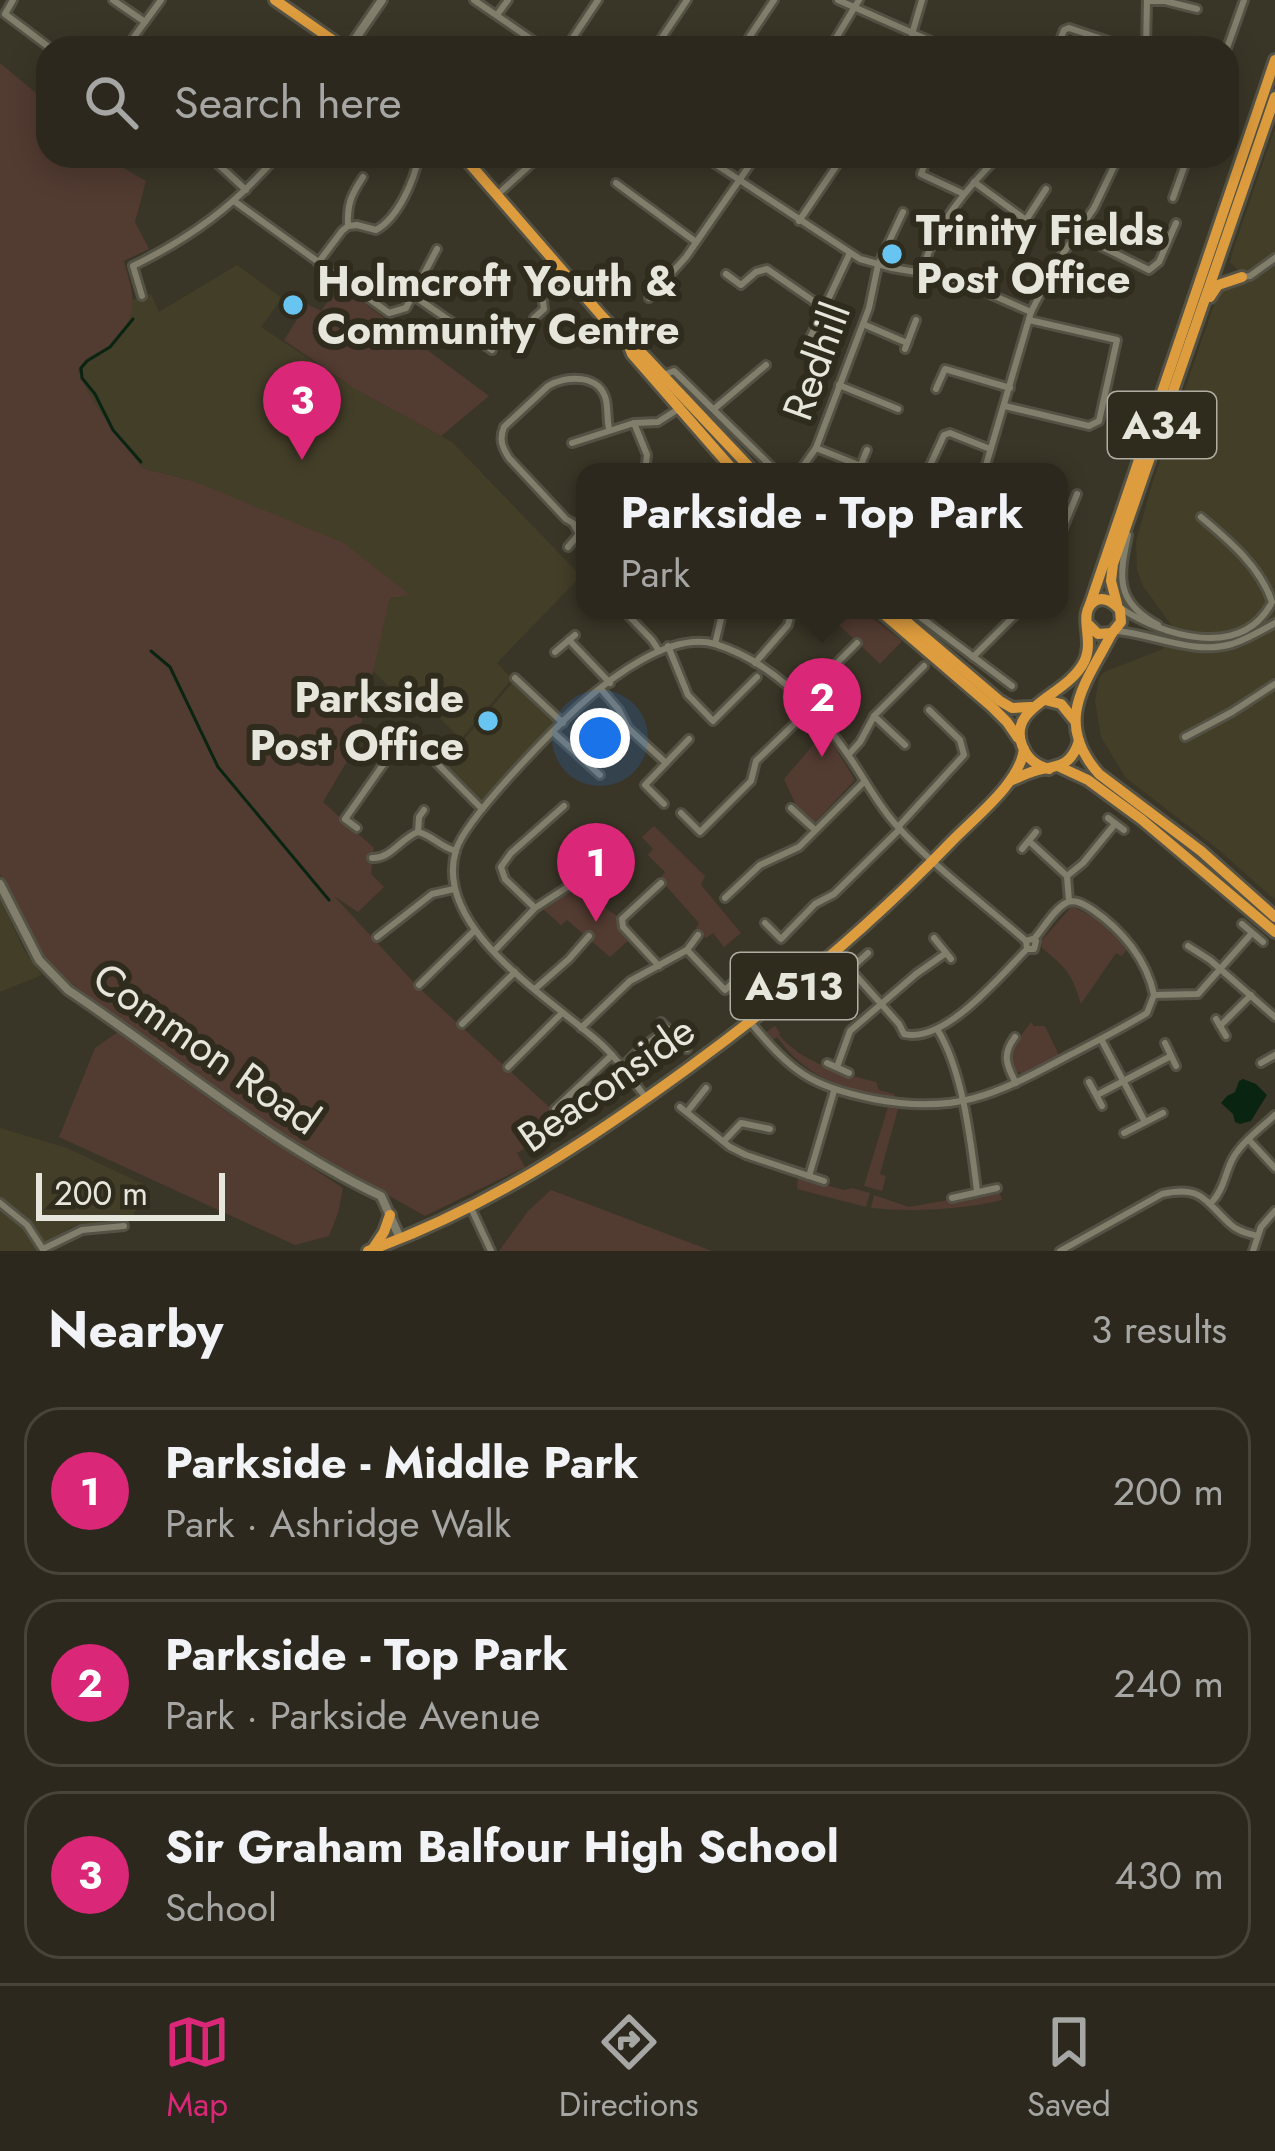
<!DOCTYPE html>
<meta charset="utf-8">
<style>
:root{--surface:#2c281d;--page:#38342a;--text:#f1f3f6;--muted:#a6a6a4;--line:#48443b;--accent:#db2777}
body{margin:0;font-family:Jost,sans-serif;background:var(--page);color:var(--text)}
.scale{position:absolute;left:36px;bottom:30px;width:189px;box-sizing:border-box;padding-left:12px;border:6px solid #e7e6dc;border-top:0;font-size:33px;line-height:42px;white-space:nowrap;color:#e7e6dc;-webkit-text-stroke:9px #302c1d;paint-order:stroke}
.you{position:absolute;left:600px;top:738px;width:42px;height:42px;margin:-30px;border:9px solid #fff;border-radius:50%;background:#1a73e8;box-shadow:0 0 0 18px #1a73e833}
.badge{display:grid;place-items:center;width:78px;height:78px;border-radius:50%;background:var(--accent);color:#fff;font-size:39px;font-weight:700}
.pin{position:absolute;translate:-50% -99px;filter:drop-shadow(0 3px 6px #0008)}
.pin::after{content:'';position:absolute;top:63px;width:42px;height:36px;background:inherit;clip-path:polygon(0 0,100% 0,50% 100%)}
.popup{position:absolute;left:576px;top:463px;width:492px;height:156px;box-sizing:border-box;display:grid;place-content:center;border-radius:24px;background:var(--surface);filter:drop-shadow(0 3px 9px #0005);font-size:39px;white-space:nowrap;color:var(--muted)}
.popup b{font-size:45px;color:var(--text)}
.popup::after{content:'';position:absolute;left:50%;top:100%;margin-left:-24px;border:24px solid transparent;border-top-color:var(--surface)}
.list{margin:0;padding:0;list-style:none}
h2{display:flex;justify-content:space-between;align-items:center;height:156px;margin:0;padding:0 48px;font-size:51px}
h2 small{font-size:39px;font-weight:400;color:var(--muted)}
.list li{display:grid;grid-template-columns:78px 1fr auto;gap:36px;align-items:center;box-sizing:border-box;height:168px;margin:0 24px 24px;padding:0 24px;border:3px solid var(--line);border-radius:36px}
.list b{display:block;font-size:45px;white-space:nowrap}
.list p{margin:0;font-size:39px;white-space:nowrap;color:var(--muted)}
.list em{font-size:39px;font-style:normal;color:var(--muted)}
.icon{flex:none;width:66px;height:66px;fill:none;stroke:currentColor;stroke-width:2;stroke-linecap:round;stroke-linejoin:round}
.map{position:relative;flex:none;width:1275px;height:1251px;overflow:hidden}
.search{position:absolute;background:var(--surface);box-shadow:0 6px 30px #0003;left:36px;right:36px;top:36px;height:132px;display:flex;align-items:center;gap:30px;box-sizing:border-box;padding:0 42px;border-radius:36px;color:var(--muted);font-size:45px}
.sheet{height:732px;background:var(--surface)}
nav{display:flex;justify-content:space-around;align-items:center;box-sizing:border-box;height:168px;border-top:3px solid var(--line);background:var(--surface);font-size:33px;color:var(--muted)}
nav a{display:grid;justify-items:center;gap:6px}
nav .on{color:var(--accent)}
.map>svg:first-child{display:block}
.built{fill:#433e28}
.green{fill:#523b31}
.water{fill:#0a2412}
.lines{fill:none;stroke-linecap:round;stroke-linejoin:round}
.stream{stroke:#0a2412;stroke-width:3}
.minor-casing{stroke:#545244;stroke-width:12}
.tertiary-casing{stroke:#545244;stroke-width:14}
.trunk-casing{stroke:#545244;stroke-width:16}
.minor{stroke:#827e6c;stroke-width:6}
.tertiary{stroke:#827e6c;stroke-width:8}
.trunk{stroke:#dd9c3e;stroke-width:10}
.poi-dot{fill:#68c4f0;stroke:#302c1d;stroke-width:4.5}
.labels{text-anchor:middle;stroke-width:12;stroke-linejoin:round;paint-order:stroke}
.shield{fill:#302c1d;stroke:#b0aea3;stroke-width:3}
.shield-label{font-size:39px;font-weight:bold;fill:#e7e6dc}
.poi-label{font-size:42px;font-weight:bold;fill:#e7e6dc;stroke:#302c1d;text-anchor:start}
.street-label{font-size:42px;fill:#e7e6dc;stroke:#302c1d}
</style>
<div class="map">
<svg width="1275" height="1251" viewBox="0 0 1275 1251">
<rect width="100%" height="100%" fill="#3a3627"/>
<g class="built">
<path d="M1275,128V900L1218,849L1125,777L1101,737L1095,701L1099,678L1104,672L1163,649L1172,626L1143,586L1137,570L1136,542L1152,484L1216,299L1220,292L1234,285L1238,270L1230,262L1234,247Z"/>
<path d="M237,265L282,298L261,327L353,388L452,442L581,576L497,663L512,679L461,739L429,707L418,714L372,670L390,598L408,595L193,481L142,468L114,434L80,379V364L93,351L132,300L151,294L159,312Z"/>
<path d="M514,681L558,723L483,802L443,764Z"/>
<path d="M0,898L24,950L42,975L0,992Z"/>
<path d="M0,1128L67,1148L149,1187L128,1224L72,1227L38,1247V1251H0Z"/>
</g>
<g class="green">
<path d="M0,63L48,103V156H103L146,181L135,222L149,249L124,261C131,288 141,310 120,333C116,338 112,344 107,347C94,356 86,354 78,370C91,405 120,437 142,468L193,481L344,543L410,595L390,598L356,746L323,802L374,848L371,874L384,887L358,912L334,896L418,987L558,1115L555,1118L562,1126L517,1153L525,1167L425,1216L285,1137L50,968L23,927L0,875Z"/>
<path d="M340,285L489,396L441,436L353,388L284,340L307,304L321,311Z"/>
<path d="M810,610H862L902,641L880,664L840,626L823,622Z"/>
<path d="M810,721L826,733L855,780L815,822L811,821L796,805L784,779L820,737L807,723Z"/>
<path d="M654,826L705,876L701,885L741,933L724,947L713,933L706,938L696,928L699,923L660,879L665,872L648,855L653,849L642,837Z"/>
<path d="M583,884L608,910L622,919L632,937L610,957L567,920L561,925L543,909Z"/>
<path d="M1072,906L1101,921L1127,949L1122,956L1116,953L1081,1004C1072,973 1066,968 1042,948V940Z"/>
<path d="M1031,1022L1034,1026H1045L1059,1055L1024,1074L1014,1071L1008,1058L1011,1049Z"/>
<path d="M775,1026L780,1033L779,1035C803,1063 840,1073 876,1082L879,1090L894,1094L895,1097C844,1089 809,1081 777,1037L773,1040L766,1032Z"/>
<path d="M118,1032L227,1112L343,1188L338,1213L329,1236L295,1245L59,1137L95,1048Z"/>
<path d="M888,1107L898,1109L880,1174L886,1176L882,1191L864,1186Z"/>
<path d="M798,1177L844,1190L852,1188L870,1193L866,1207L797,1189Z"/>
<path d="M551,1190L712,1251H499L528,1211Z"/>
<path d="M999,1191L1002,1200C959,1210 915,1212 871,1208L874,1195L909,1207Z"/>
</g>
<path class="water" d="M1243,1079L1256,1084L1267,1095L1251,1121L1240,1124L1235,1122L1233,1114L1221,1103L1227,1096L1235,1092L1239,1081Z"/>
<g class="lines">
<g class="stream">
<path d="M133,319L110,347L87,361L81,368L82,378L95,394L113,430L141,462"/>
<path d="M151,651L170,667L218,767L329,900"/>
</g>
<defs>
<g id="minor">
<path d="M13,0L5,14L50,48"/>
<path d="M113,0L145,22"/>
<path d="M474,0L544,48"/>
<path d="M838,0L942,46"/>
<path d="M1147,1H1165L1197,9"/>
<path d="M497,15L508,0"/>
<path d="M912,34L922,0"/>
<path d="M126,48L161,0"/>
<path d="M566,48L598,0"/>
<path d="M655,48L687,0"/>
<path d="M742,48L774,0"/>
<path d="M830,48L859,0"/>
<path d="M1057,48L1064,30L1069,28L1123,46"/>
<path d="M1146,48L1147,0"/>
<path d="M1227,48L1244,0"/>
<path d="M209,156L246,190"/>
<path d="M703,156L860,259L892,268L953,278L1031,312"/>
<path d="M928,156L921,174L964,194"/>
<path d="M363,177C351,195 347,204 348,226L357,225L376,230C398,218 414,181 419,156"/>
<path d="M974,182L1026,220L1046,189"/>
<path d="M616,183L696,242"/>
<path d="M497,195L540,156"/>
<path d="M1173,198L1188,156"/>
<path d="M234,201L389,313L406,308L437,249"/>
<path d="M799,221L843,156"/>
<path d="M1078,235L1149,270L1159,262L1176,223"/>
<path d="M318,263L342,231L348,226"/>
<path d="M923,271C931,230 970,185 999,156"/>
<path d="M726,274L741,285L756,272L767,269L825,309"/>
<path d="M1243,277L1250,276L1275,258"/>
<path d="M142,296L133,266C192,237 234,206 277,156"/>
<path d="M414,296L492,350"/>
<path d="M649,298L686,257L756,156"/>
<path d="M534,318L544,309L542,294L568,277"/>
<path d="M863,324L907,343"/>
<path d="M810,338L849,255"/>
<path d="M905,349L916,320"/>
<path d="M666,374L674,371L777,472"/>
<path d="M839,385L898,409"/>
<path d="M936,389L945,369L1010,388"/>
<path d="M1005,406L1089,426L1099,421L1117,340L1029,320"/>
<path d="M714,409L766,365"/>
<path d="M634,423L647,455L645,472"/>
<path d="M572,443L634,423L658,422L680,408"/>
<path d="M816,448L861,466"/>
<path d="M799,472L816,448L869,308L878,265L903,212"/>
<path d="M858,472L867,450"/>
<path d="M927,472L944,435L950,433L990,449"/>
<path d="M984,472L1031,312L1054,267L1094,208L1119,156"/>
<path d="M1201,517C1228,540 1260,566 1272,602"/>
<path d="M1128,535C1119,577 1115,602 1158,625"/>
<path d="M1059,538L1077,494"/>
<path d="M568,547L579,534L573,523L566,519L509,458C502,447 499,439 504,427L548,386C566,375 600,374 606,400C608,409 607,420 609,429"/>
<path d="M1122,609C1164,636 1240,660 1271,604"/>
<path d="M623,610L652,640L659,651"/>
<path d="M911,610L1012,686"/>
<path d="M1118,631C1155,635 1194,655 1232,644C1247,639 1261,631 1275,623"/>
<path d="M569,640L610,683"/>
<path d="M715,644L723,610"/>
<path d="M668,646L688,695L713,721L757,677"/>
<path d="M555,652L575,635"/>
<path d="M973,657L1020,610"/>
<path d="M755,663L788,625L792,610"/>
<path d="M515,678L563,723"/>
<path d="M601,689L619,710L628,728L666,763"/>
<path d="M806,703L834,666L857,643"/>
<path d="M874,716L905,745"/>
<path d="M554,733L600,775"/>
<path d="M1185,737L1232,712L1275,684"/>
<path d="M849,754L860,742L874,716L924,666"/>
<path d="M664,804L645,785L689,739"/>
<path d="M791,808L815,830"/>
<path d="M681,813L700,832L751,781L756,761L810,709"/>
<path d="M1108,818L1124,830"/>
<path d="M898,827L964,755L960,740L929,710"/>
<path d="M357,828L345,819L399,742L407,738L415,741L482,809"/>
<path d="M418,832L419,817L424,810"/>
<path d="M1029,841L1067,876"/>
<path d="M1022,849L1036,832"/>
<path d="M372,858C391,859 401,838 418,832C432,835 440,847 456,851"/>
<path d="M725,898L760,865L799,847L863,783"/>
<path d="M1069,901L1067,876L1083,863L1115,824"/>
<path d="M535,908L505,879L501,867L511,853L564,806"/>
<path d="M765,923L781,939L815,904L834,894L900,829"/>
<path d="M1242,924L1263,942"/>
<path d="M377,937L432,894L454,889"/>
<path d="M934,938L951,959"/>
<path d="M1034,939C1043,929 1054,909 1066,903C1075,898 1085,905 1093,910C1122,930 1147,960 1154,995"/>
<path d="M1188,946L1210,960L1275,1017"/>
<path d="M495,950L535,908L569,886L611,843"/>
<path d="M687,950L698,935"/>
<path d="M659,966L623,927L622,919L661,883"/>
<path d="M850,969L899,1024L904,1034C945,1044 1000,976 1027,949L1026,941L1032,939L1036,941L1034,949H1027"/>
<path d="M841,977L868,953"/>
<path d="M419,985L474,931"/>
<path d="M536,988L569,959L589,936"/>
<path d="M1154,995L1198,994L1252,933"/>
<path d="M1216,1019L1226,1036"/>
<path d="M661,1022L687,1049"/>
<path d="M751,1023C792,1072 810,1086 873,1099C955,1115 995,1095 1066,1057C1093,1043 1121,1029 1147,1013L1154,995"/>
<path d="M462,1024L515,972"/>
<path d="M1220,1026L1251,995"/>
<path d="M581,1028L630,981L687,950L725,990L750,967"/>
<path d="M937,1029C963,1070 971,1143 977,1191"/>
<path d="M1015,1037C1002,1054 1006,1065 1016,1083"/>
<path d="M1101,1039L1145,1122"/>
<path d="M1165,1043L1176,1066"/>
<path d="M827,1063L849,1073"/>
<path d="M1261,1063L1275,1055"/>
<path d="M508,1067L561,1014"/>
<path d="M622,1067L641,1048L668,1029"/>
<path d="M837,1067L850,1031L916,974L946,953"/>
<path d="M1089,1082L1102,1106"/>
<path d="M1097,1095L1171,1056"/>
<path d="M647,1099C632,1080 618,1059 600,1043C551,999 432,928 456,850C466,818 551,732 579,706C610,678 671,631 715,644C768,660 816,707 846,752C864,777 876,803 897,826C936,869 983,903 1026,941"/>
<path d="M680,1107L730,1147L746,1155L824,1181"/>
<path d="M555,1109L612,1055"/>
<path d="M687,1112L706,1088"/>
<path d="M1124,1133L1163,1113"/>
<path d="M1249,1140L1275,1168"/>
<path d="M724,1141L741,1123L770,1129"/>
<path d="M809,1176L834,1091"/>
<path d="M952,1198L997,1188"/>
<path d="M1212,1202C1224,1189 1225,1173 1233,1158C1243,1141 1261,1128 1275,1115"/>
<path d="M0,1203L27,1225L42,1248"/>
<path d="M471,1208L491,1251"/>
<path d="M43,1249L82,1230L124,1226"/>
<path d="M1060,1251L1162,1194C1201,1185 1204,1200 1230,1224C1237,1231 1247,1233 1257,1236"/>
<path d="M1253,1251L1261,1227L1275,1211"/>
</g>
<g id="tertiary">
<path d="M349,48L382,0"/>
<path d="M0,884L39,960L68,990C170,1058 271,1144 381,1196L400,1238"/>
</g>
<g id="trunk">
<path d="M275,0L344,48"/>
<path d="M463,156L601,315L627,342L638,349L754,472"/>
<path d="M1210,297L1218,285L1242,277"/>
<path d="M629,346L632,354L735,472"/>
<path d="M1117,604L1111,581L1113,564L1275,97"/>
<path d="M1089,607L1275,60"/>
<path d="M879,610L992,707L1007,722L1018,738"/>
<path d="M893,610L1000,701L1012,708L1031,707"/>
<path d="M1112,633C1086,683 1052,721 1099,774L1201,851L1275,917"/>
<path d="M1045,700L1061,704L1075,721"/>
<path d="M1060,767L1088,780L1141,819L1275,932"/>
<path d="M1049,769C1036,765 1027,759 1022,745C1007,706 1067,696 1084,662C1094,643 1081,620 1089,607C1098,593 1112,600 1120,610L1121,622L1112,633L1098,634L1088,624"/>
<path d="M1012,780C1022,776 1031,771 1042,769C1062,766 1072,763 1079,741"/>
<path d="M374,1247L384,1232L390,1215"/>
<path d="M368,1251C489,1207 587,1142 691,1066C784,998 872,924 952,841C975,817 1020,783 1024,749"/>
</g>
</defs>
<use href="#minor" class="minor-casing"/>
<use href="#tertiary" class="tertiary-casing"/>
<use href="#trunk" class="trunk-casing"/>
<use href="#minor" class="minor"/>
<use href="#tertiary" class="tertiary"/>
<use href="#trunk" class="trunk"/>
</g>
<g class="poi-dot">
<circle cx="892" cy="254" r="12"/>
<circle cx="293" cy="305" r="12"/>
<circle cx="488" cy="721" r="12"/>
</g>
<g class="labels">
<g class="shield">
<rect x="1108" y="392" width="108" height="66" rx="9"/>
<rect x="731" y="953" width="126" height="66" rx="9"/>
</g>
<g class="shield-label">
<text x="1162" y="439">A34</text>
<text x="794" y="1000">A513</text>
</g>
<g class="poi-label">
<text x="916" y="245">Trinity Fields<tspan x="916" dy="48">Post Office</tspan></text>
<text x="317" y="296">Holmcroft Youth &amp;<tspan x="317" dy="48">Community Centre</tspan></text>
<text x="464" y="712" text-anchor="end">Parkside<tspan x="464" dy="48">Post Office</tspan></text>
</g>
<g class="street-label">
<text transform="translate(816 361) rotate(-70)" y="15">Redhill</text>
<text transform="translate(207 1048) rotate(35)" y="15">Common Road</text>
<text transform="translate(606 1083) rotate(-35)" y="15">Beaconside</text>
</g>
</g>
</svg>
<div class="scale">200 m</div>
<div class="you"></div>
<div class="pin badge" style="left:596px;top:922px">1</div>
<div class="pin badge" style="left:822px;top:757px">2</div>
<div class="popup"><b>Parkside - Top Park</b>Park</div>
<div class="pin badge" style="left:302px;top:460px">3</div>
<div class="search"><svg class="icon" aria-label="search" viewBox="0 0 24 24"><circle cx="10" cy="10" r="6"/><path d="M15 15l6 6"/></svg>Search here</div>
</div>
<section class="sheet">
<h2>Nearby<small>3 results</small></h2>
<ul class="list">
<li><span class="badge">1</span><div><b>Parkside - Middle Park</b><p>Park · Ashridge Walk</p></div><em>200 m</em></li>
<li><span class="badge">2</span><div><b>Parkside - Top Park</b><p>Park · Parkside Avenue</p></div><em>240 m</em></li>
<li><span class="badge">3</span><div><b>Sir Graham Balfour High School</b><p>School</p></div><em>430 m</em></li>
</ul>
</section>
<nav>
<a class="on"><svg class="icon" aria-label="map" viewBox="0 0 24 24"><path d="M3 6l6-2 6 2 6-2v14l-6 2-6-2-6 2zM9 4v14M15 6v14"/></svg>Map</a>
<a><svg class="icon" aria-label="directions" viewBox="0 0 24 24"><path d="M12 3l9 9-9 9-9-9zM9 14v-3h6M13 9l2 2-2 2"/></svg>Directions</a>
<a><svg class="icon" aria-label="saved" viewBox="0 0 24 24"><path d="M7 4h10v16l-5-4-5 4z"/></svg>Saved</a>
</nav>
